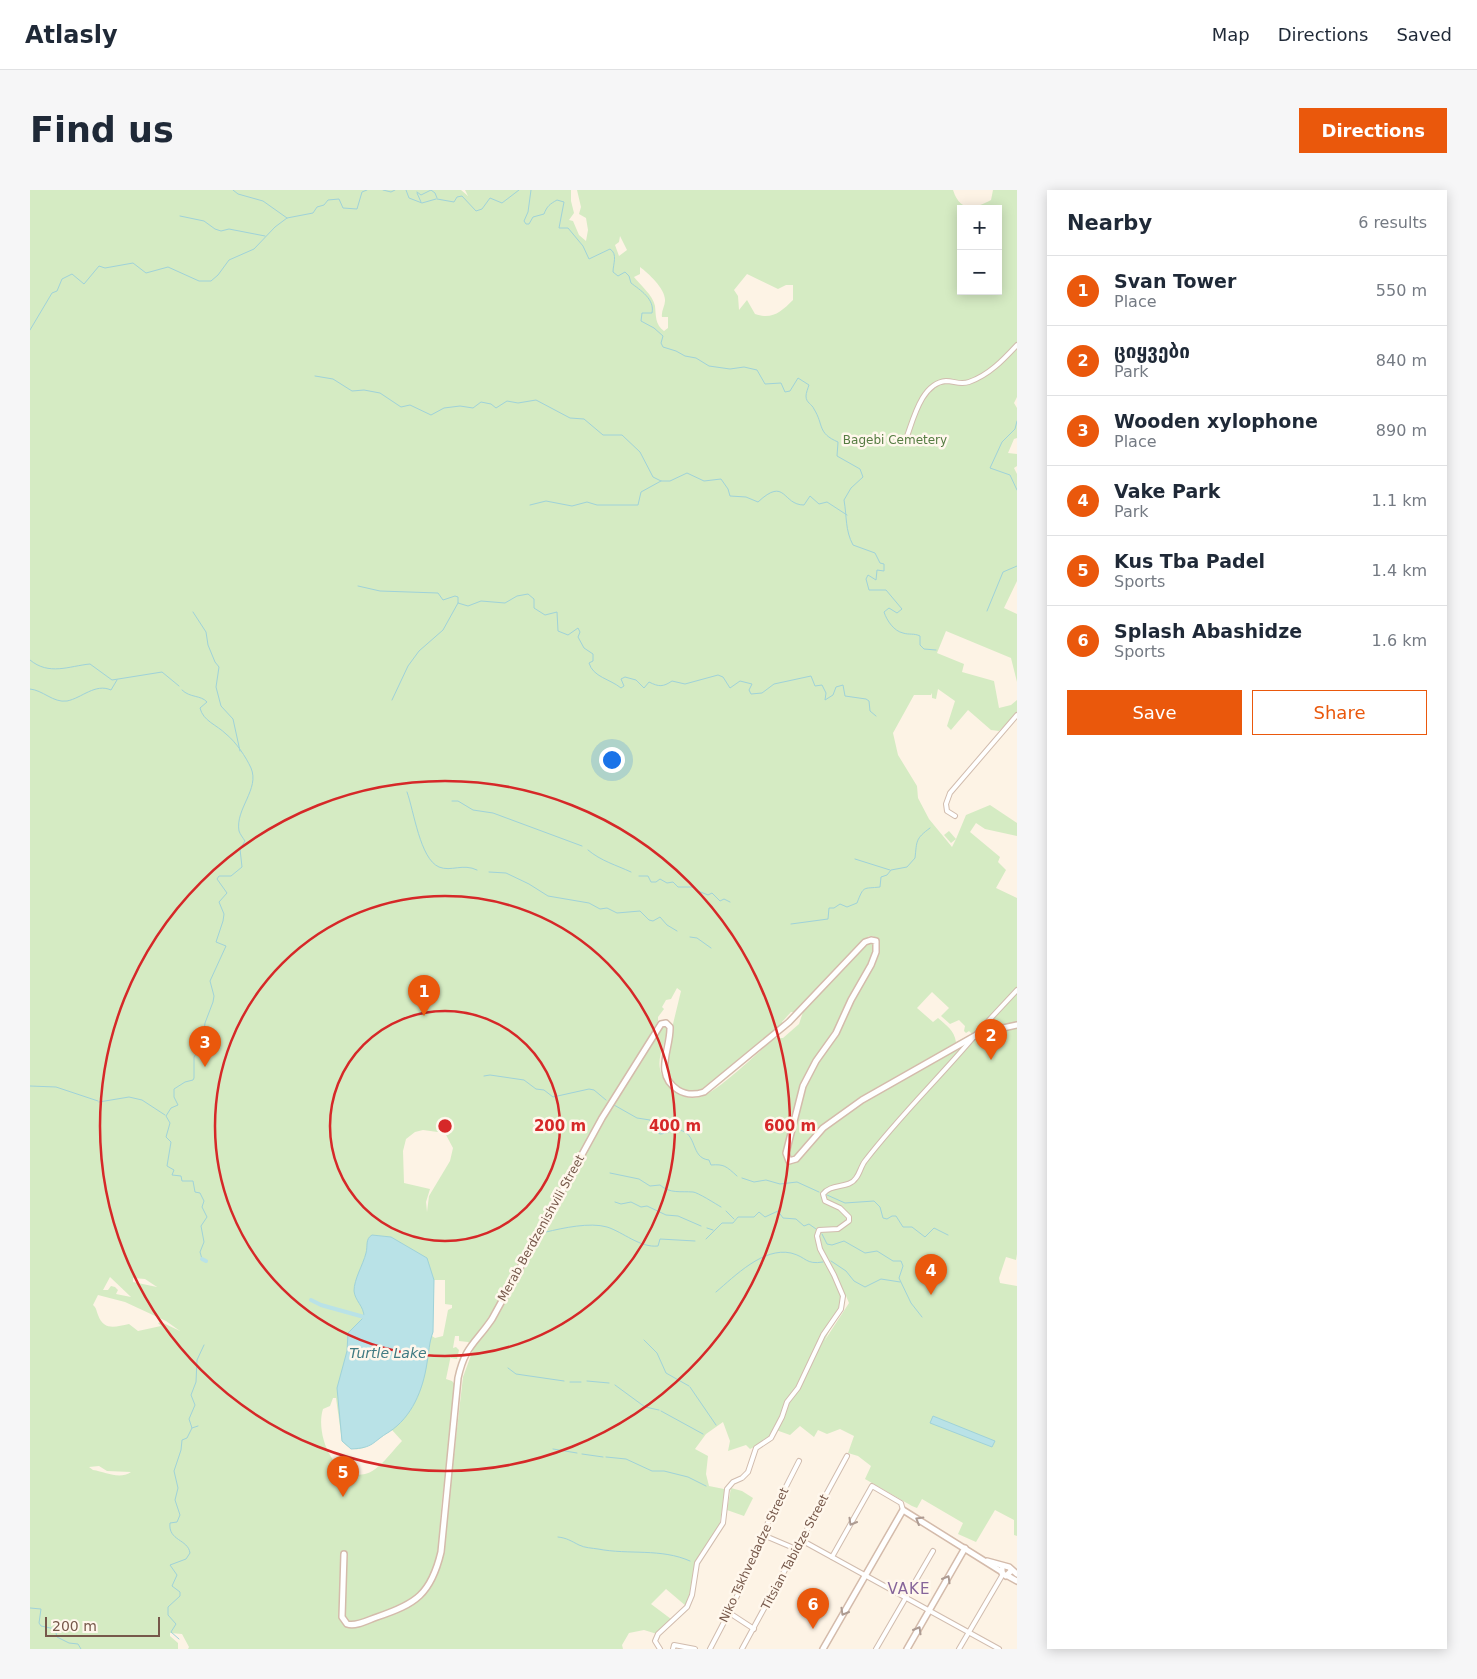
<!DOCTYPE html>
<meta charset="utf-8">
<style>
:root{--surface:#fff;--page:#f6f6f7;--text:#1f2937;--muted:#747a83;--line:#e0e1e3;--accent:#ea580c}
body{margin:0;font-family:"DejaVu Sans","Noto Sans Georgian",sans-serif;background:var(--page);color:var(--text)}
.controls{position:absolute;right:15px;top:15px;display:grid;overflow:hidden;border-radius:0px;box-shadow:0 2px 12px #0003}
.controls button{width:45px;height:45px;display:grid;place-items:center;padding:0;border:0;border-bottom:1px solid var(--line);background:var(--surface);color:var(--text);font:25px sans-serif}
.scale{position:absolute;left:15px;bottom:12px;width:115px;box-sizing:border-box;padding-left:5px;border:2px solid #76584a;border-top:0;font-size:14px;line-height:18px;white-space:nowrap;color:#76584a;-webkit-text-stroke:4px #fff7ec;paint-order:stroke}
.you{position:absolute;left:581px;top:569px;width:18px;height:18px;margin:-12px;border:4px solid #fff;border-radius:50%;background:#1a73e8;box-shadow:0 0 0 8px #1a73e833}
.badge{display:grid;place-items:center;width:32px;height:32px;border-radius:50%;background:var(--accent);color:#fff;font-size:16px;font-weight:700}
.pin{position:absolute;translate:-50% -41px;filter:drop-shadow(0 1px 2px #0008)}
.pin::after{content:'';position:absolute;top:26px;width:18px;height:15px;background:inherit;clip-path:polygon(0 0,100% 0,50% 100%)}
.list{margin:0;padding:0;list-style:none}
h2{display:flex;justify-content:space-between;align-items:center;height:65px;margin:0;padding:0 20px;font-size:21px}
h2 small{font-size:16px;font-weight:400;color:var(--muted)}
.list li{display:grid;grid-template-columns:32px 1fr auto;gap:15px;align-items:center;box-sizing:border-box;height:70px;padding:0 20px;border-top:1px solid var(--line)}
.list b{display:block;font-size:19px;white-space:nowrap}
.list p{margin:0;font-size:16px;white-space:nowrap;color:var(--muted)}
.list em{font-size:16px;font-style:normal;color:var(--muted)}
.actions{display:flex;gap:10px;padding:15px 20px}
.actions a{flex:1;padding:11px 0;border:1px solid var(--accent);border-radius:0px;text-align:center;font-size:18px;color:var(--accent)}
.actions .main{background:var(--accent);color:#fff}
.map{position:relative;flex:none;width:987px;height:1459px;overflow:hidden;border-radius:0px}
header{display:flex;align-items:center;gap:30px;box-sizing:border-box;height:70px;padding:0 25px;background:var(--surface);border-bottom:1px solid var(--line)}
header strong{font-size:24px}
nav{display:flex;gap:28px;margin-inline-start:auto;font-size:18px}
.intro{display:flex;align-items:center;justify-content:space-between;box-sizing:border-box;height:120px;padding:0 30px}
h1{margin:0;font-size:35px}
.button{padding:12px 22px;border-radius:0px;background:var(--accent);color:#fff;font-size:18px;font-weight:700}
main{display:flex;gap:30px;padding:0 30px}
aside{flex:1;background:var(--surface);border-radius:0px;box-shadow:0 2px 12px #0003}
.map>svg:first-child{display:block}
.green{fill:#d5ebc3;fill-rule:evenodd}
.water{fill:#b9e2e7;stroke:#9fd2d9}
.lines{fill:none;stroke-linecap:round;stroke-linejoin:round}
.stream{stroke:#9fd2d9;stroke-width:1}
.canal{stroke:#b9e2e7;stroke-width:4}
.street-casing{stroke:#d1bcae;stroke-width:6}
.secondary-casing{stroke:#d4bbab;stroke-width:8}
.street{stroke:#fff;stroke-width:4}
.secondary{stroke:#fff;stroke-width:5}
.oneway{stroke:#ad9b92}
.ring{fill:none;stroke:#d62828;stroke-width:2.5}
.labels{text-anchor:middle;stroke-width:5;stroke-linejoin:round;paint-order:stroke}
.park-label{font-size:12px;fill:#557c42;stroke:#fff7ec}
.street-label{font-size:12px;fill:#76584a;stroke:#fff7ec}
.water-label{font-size:14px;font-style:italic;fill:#407b83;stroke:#fff7ec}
.quarter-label{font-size:15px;letter-spacing:1px;fill:#86659a;stroke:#fff7ec}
.centre{fill:#d62828;stroke:#fff7ec;stroke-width:2.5}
.ring-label{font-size:15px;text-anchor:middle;font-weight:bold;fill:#d62828;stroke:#fff7ec;stroke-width:5;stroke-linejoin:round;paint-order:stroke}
</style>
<header>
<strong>Atlasly</strong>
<nav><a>Map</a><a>Directions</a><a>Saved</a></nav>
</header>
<div class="intro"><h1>Find us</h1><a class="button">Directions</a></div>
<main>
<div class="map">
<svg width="987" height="1459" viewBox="0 0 987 1459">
<rect width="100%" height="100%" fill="#fdf3e5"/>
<g class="green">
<path d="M0,0H431L438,6L435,0H541V11L544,23L539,30L543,31L549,45L556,51L558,40L556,28L549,24L551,17L547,0H923C930,22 944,19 961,10L963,0H987V207L984,213L987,218V248L984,249L978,263L987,264V276L984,278L987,284V391L974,418L987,424V492L981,468L916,441L907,463L934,474L932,482L964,491L969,518L981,515L987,510V523L969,541L961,540L938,520L921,540L917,536L925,511L908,499L906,509L902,508V503L901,505H884L863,543L868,565L887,596L888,608L899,629L922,657L926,649L921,653L914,645L919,641L926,649L936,625L960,615L987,633V646L955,639L946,633L940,642L970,667L968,672L976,680L966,698L987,708V1064L986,1070L976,1067L969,1088L970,1093L987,1096V1346L984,1345V1330L965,1320L946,1352L928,1344L933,1333L892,1309L887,1318L882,1316L835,1289L841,1276L828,1266L818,1263L824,1246L810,1239L797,1244L788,1240L784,1247L770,1236L760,1245L746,1240L734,1252L720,1259L716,1255L698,1261L700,1251L693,1232L676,1244L665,1259L678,1266L676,1284L679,1296L694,1299L695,1303L689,1337L666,1370L658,1412L656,1416L636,1399L621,1414L641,1429L627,1444L614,1440L599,1443L592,1455L593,1459H158L159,1457L152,1444L140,1443V1446L148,1453V1459H0ZM931,19H968V101H931ZM590,46L597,60L589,66L585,55L589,52ZM610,77C618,83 636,99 635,111C635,116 631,121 632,127H638V138L634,141C625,135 626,125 625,116C623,105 610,95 604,87L610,84ZM717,84L748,99L756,95H763V110C751,122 742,130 725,124L717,110L709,120L708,106L704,100ZM839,746H844L773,822L769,834L753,848H745C729,861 687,903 670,907C652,912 634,897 630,879C627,865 637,852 637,838L634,836L623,849L594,899L589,898L628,831V827L634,819L632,817L636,810L641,809L647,798L651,801L643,834L640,862L638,863C634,888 651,910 677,897L753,834L752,832L761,822H766L828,755ZM902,802L919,818L911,826L920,834L929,830L935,836L934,841L936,843L939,841L942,844L926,852C924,840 917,836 908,828L903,832L887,818ZM393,940L415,943L423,958L420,971L399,1006L397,1022L396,1012L400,999L374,993L373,961L376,949L385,942ZM80,1087L101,1107L86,1104L88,1100L85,1097L81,1096L78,1100H73ZM103,1088L115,1089L127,1097L103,1092ZM404,1090H415V1114L422,1115V1118L418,1120L413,1146L405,1148L402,1146ZM68,1105L95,1112L136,1131L150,1141L131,1132L128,1133L131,1136L108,1141L99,1134C85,1137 74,1141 68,1125C66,1120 67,1119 63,1115ZM816,1106L819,1113L795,1150ZM425,1146H429V1151L438,1152L444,1157L433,1187L412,1369L397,1403L382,1416L381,1412C415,1386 407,1340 413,1302C418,1267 422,1232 426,1196L422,1191L416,1189L421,1165V1168L427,1169L429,1160L426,1157L423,1158ZM303,1208H306L312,1251C329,1272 347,1247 362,1240L372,1251C362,1261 349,1281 335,1284C303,1291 285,1243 293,1219L300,1216ZM69,1276L77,1281L101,1282C89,1290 76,1282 63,1280L59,1277Z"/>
<path d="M701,1298L712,1301L723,1308L714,1326L697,1320Z"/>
</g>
<g class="water">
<path d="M342,1045L361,1047L397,1068L404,1090L403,1142C399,1153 399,1162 397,1173C393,1200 382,1227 359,1242C342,1252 344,1258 321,1259L312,1251L307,1198L317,1161L318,1143L334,1127C334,1116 325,1111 324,1101C324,1089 333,1075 336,1063C338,1056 335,1049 342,1045Z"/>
<path d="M903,1226L965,1251L962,1257L900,1233Z"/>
</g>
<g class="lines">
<g class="stream">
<path d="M203,0L208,4L233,11L257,28"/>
<path d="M353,0L361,2L365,0"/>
<path d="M376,0L379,8L392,13L406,9"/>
<path d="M501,0L498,22L494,31L496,34H499L503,27L514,24C517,16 520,14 527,10L534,12L529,38H538L553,56L559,69L580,59C588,64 583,74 583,82L588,86L595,82L599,86L601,93C610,100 625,109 622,123H612L611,131L624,138L633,146L631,153L633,157L646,161L655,166L666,168L679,176L700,179L714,177L727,180L735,194L751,193L755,202L760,201L768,188L779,195C778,198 776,203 776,206C776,213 782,214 784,219C794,235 787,243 808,252L807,266L830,279L833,287L821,298L814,310C817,327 815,340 823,355L845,363L850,373L854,374V381L847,380L846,390L838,385L836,389L839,400H856L872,419L867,423L859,418L854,422C857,431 864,441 873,443C879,445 884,443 890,446V455L894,459L906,460"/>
<path d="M387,2L391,5L401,0L405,3L407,8"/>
<path d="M387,3L391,12"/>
<path d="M407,9L424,12L427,7L432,6L446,21L452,19L460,8L472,13L489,0"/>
<path d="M150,26L174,31L185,39L191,41L199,39L235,46"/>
<path d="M0,140L22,103L27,101L32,89L42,84L54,94L69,76L75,78L103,73L116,83L138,77L169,91H181L188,85L199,70L224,59L245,37L257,28L283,23L287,17L294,15L298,10L309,9L313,18L327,19L332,2L337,0"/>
<path d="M285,186L303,189L322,201L334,200L350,203L371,217L380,215L401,225L414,218L430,216L443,218L451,212L461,214L466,218L477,211L488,213L506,210L540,228L554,229L573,245H592L610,262L623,287L631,291H640L657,283L674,291L691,289L698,299L700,306L716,307L728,312C756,286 752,315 774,315L780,306L789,314L797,312L817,325"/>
<path d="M987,231L985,239L972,252L960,278L980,285L987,300"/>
<path d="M500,315L516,311L542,316L557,312L567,315H608L611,302L631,291"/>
<path d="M328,396L350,401L408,403L413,410L425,406L428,407V413L438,416L451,411L475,413L487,406L498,404L504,409V418L515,425L527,422L528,441L538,445L548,438L550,442L548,447L554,458L563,464V471L559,473C563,487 580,489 591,498L594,496L591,489L595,487L606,490L614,498L619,492C629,497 633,497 642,491L655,494L688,485L693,487L700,498L710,491L722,494L719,500L721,504L732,503L744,494L781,486L785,496L792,495L796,503L795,510L803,505L806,497L813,495L815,506L836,509L839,511L840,521L846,526"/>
<path d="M957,421L973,382L987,376"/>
<path d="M163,422L176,442L178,455L185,472L189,477L186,497L191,516L203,529L210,561"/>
<path d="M0,470C19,486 39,476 60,474L82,490L132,482L149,496"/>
<path d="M0,499C13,500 23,513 37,511C52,508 65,493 81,500L87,490"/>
<path d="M152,500C160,508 171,505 177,512L170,518C173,531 187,535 196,544C206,552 216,567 221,578C230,599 205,619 209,641C210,644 213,648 215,651L210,659L212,677L201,686H189L187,689L197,703L189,712L194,724L193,731L186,752L196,756L180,791L184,806L183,812L175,833L172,855L164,867V888L163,890L155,892L144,899V907L148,915L141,918L136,926L140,933L136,947L141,952L137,976L144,980L142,985L151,986L152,991H163L165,1002L170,1003L174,1011L172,1017L177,1027L171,1036L174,1052L170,1062L172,1069"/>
<path d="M362,510L378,476L389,461L413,440L428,413"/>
<path d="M377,602C384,621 390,669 409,677C421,682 433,673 447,680"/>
<path d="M422,611H428L443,620L463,623L552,656"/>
<path d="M558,660C571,671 586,675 601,682"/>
<path d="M825,669L860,680"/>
<path d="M459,682L476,683L499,694L518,706L559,713L570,719L577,718L587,723L610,721L619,730L623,731L630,727L637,735L647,741"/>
<path d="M609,686H618L621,692H626L630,689L637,693L643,692L648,697H663"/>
<path d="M668,701L678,705L682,703L690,711L694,709L700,712"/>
<path d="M761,734L798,729L799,718H804L810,714L817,717L827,713C834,695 833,699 850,697L851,687L857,685L861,680L877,677L885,668C887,651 885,649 900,638"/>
<path d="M660,747L667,748L681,758"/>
<path d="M454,886L460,885L494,890L506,899L514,900L523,907L559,899L564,900L576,910"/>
<path d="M0,896L26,897L68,911"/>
<path d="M69,912L99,907L112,910L135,925"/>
<path d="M584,915L607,928L620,930L624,940L630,944C636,944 643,939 649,940C668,943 660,968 679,970L681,975C694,974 696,976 707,986"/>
<path d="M580,983L609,989L620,996L630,995C640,1004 651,1001 663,1002C667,1002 686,1014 691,1017"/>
<path d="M712,988L724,992L736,990L750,994L767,992L789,1002"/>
<path d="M797,1005L815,1013L844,1011L850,1017L853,1028L857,1029L862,1026H866L873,1037H882L895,1047L904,1038L918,1045"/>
<path d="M585,1012L591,1014L601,1012L611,1017L617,1016L636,1025L648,1026L671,1036"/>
<path d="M696,1021L704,1029"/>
<path d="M677,1038L683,1040"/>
<path d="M516,1042C533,1038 560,1032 577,1037C593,1042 610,1058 628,1056L630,1049L665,1051"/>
<path d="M792,1044L797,1054L802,1055L814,1051L835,1063L847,1061L863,1071H871L873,1076L869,1088L881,1113L892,1127"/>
<path d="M676,1049L692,1033H703L708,1027H724L729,1022L735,1027L748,1021L753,1028L766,1029L774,1036L779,1034L786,1039"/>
<path d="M801,1071L816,1081L824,1091L835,1097L851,1089L870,1092"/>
<path d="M686,1102C705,1086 733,1057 761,1063C777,1067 775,1075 793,1072"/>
<path d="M614,1150L627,1163L636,1183L659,1196"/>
<path d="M478,1178L486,1184L534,1191"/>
<path d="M557,1191L579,1193"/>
<path d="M540,1192H551"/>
<path d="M585,1195L615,1217L629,1220"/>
<path d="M660,1197L686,1235"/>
<path d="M631,1221L673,1244"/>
<path d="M162,1238L168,1236"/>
<path d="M523,1259L547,1263"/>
<path d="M552,1264L573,1267"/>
<path d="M576,1267L596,1269L622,1281H634L658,1287L676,1296"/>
<path d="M528,1347C537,1348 541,1351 549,1355C555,1358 562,1358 568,1359C599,1365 631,1358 660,1371"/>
<path d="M0,1418L11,1419L9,1433L11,1436L25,1439L27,1447L39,1453L48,1454L51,1459"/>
<path d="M149,1449L141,1442L146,1434L138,1425V1417L150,1406V1402L142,1396L147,1385L140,1375L156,1369L160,1363C158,1349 138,1351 140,1333L147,1332L150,1325L145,1310L148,1298L144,1281L151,1260L152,1250L157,1248L162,1238L159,1229L165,1215L161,1205L166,1192L167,1170L174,1155"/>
</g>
<g class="canal">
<path d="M172,1069L176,1071"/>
<path d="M281,1110L291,1115L334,1127"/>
</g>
<defs>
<g id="street">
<path d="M876,249C883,231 891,193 916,191C924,191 930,195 939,192C959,185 973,170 987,155"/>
<path d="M925,626L917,621L916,614L920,603L987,525"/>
<path d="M947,843L987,800"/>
<path d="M733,1345L766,1359"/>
<path d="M771,1350L969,1459"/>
<path d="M802,1367L842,1296L871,1313L873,1320"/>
<path d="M698,1422L724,1439"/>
<path d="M630,1459L625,1451L628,1444L657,1417L662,1405L667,1373L693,1333L697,1299L703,1292L712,1288L718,1282L726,1258L741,1248L752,1227L757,1212L768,1198L793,1145L811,1119L813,1106L804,1085L790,1059L787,1046L789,1040L808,1039L819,1031V1027L810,1018L795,1011L793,1004C801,993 819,999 826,988C830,983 831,976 835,971C868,928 907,890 942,849"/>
<path d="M643,1459L644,1455L665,1459"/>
<path d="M680,1459L704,1413L740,1328L769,1271"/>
<path d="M712,1459L817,1266"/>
<path d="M846,1459L903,1361"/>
<path d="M929,1459L973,1384"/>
</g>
<g id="secondary">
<path d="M314,1364L312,1427L317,1434C326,1437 338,1430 347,1427C386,1414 401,1404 411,1362L428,1188C435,1156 445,1154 462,1129L572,928L631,834L636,833L640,837C641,859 623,884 648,900C656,905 665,905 674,902L759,832L835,752L841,750L846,751V762L841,775L821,810L806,843L786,871L773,896L756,963L759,971L766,969L793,938L832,910L950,843L987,835"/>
<path d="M957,1371L979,1377L987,1384"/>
<path d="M972,1379V1383L976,1386L981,1381"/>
<path d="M978,1386L987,1391"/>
<path d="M793,1459L873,1320L972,1382"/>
<path d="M877,1459L935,1358"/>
</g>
</defs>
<use href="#street" class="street-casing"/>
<use href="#secondary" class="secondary-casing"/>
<use href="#street" class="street"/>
<use href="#secondary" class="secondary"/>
</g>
<defs><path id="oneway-chevron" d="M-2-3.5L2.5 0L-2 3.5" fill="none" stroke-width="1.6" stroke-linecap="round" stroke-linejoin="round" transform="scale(1.25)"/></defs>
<g class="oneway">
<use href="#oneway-chevron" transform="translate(889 1330) rotate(-149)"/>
<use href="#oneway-chevron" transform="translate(822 1332) rotate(120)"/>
<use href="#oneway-chevron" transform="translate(917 1389) rotate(-60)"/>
<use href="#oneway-chevron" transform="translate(814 1422) rotate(120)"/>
<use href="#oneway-chevron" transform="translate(888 1440) rotate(-60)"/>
</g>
<g class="ring">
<circle cx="415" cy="936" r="115"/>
<circle cx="415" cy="936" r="230"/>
<circle cx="415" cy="936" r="345"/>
</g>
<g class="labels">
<g class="park-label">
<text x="865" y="254">Bagebi Cemetery</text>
</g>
<g class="street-label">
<text transform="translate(511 1038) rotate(-61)" y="4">Merab Berdzenishvili Street</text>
<text transform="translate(765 1362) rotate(-62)" y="4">Titsian Tabidze Street</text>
<text transform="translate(724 1365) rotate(-65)" y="4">Niko Tskhvedadze Street</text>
</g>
<g class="water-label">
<text x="358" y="1168">Turtle Lake</text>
</g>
<g class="quarter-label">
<text x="879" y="1404">VAKE</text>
</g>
</g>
<circle cx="415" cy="936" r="8" class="centre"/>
<g class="ring-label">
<text x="530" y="941">200 m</text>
<text x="645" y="941">400 m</text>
<text x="760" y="941">600 m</text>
</g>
</svg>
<div class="controls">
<button>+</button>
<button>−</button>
</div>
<div class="scale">200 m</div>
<div class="you"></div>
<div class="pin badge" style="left:394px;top:826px">1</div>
<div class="pin badge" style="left:961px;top:870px">2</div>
<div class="pin badge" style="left:175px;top:877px">3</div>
<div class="pin badge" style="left:901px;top:1105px">4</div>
<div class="pin badge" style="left:313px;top:1307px">5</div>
<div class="pin badge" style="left:783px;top:1439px">6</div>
</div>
<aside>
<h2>Nearby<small>6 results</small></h2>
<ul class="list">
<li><span class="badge">1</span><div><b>Svan Tower</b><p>Place</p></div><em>550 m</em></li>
<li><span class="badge">2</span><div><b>ციყვები</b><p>Park</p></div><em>840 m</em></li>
<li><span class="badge">3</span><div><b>Wooden xylophone</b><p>Place</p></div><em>890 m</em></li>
<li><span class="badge">4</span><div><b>Vake Park</b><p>Park</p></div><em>1.1 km</em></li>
<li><span class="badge">5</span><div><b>Kus Tba Padel</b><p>Sports</p></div><em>1.4 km</em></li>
<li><span class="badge">6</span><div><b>Splash Abashidze</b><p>Sports</p></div><em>1.6 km</em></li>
</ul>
<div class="actions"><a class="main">Save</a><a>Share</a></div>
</aside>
</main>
